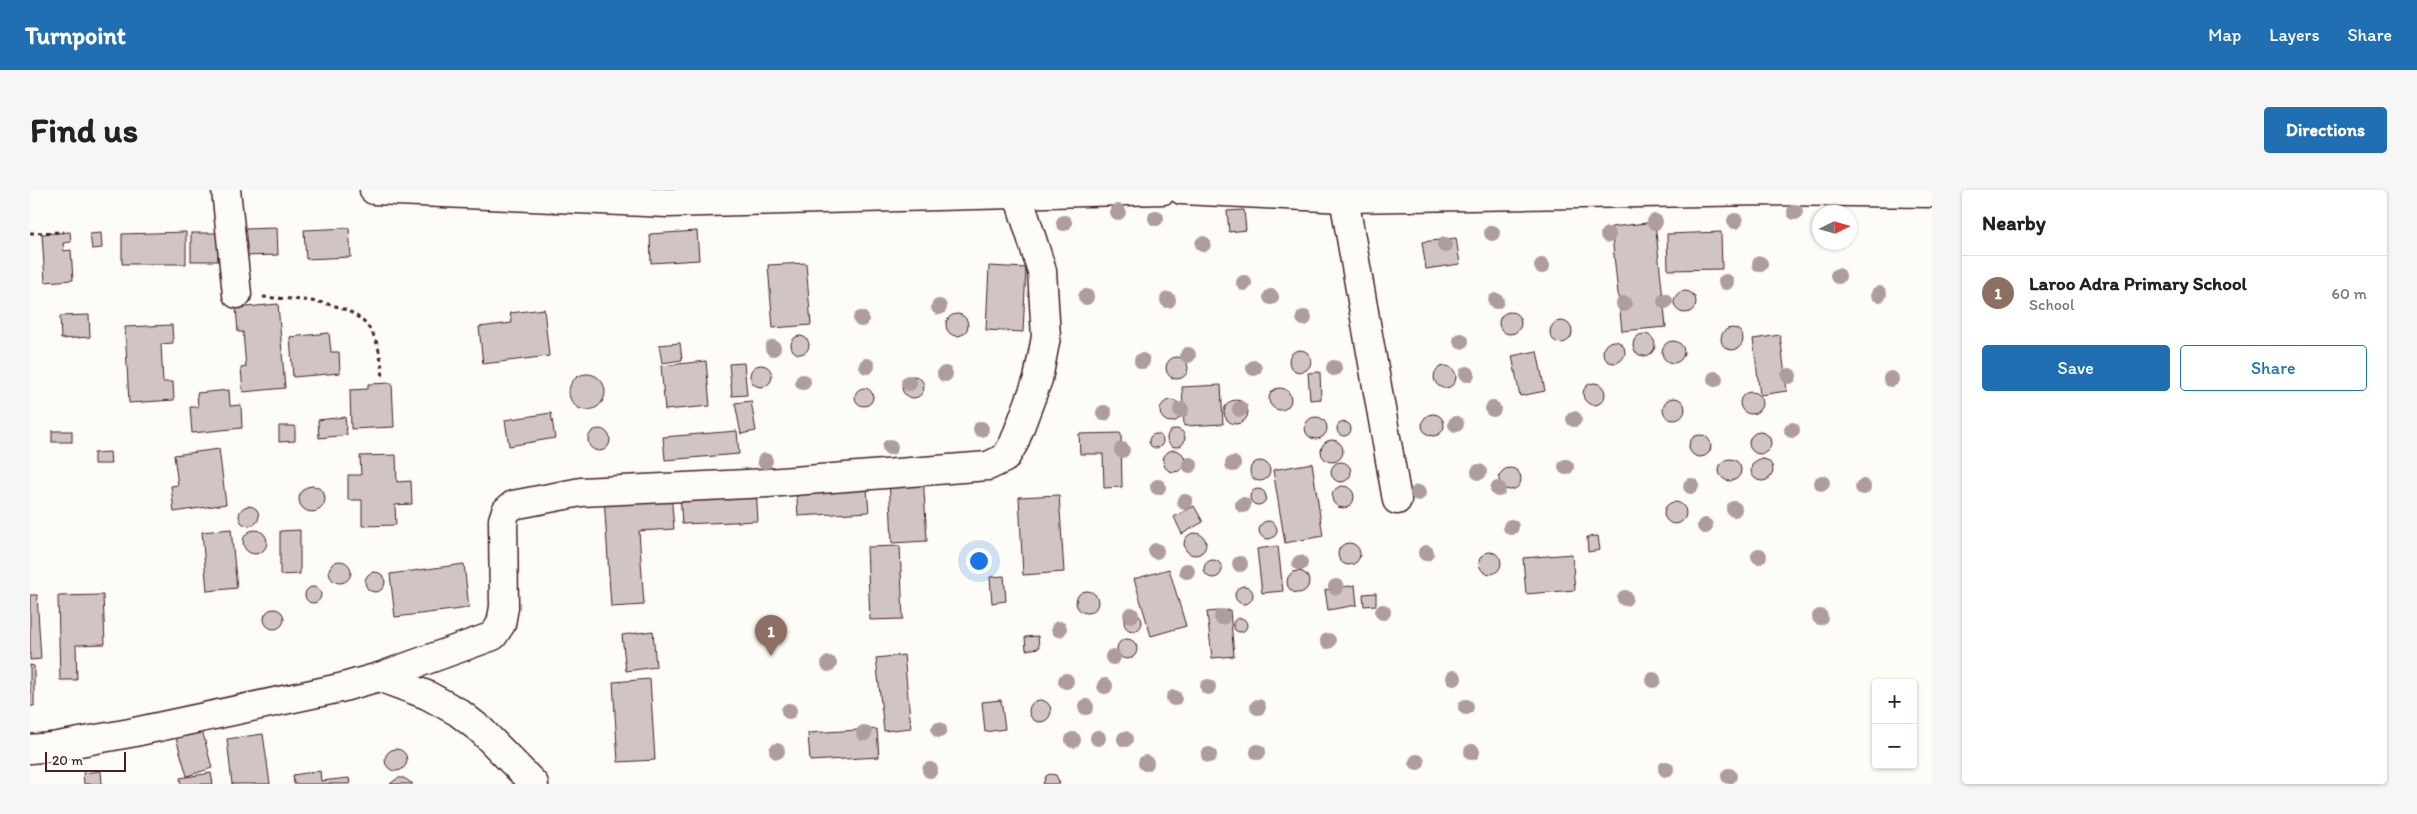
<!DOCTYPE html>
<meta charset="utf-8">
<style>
:root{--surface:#fff;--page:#f6f6f6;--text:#222;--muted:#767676;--line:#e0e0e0;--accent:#1f6fb2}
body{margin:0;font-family:Itim,sans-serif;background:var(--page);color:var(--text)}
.controls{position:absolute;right:15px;bottom:15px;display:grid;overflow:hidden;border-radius:5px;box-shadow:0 1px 4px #0004}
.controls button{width:45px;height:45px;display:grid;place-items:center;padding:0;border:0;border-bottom:1px solid var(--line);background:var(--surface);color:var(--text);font:25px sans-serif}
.compass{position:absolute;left:1782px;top:15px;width:45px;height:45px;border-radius:50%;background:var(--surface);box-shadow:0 1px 4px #0004;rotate:85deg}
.scale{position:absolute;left:15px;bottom:12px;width:81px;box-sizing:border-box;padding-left:5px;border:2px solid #4a1f2b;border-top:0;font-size:14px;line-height:18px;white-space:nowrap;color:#4a1f2b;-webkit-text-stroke:4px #fdfcf7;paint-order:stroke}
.you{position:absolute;left:948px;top:370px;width:18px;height:18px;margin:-12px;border:4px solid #fff;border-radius:50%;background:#1a73e8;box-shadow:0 0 0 8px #1a73e833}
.badge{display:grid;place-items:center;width:32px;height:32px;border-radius:50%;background:var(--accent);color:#fff;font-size:16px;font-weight:700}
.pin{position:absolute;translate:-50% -41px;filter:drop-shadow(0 1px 2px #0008)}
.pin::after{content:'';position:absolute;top:26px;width:18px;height:15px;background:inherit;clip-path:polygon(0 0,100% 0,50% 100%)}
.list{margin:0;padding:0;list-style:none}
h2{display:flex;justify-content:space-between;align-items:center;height:65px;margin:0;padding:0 20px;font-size:21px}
h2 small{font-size:16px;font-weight:400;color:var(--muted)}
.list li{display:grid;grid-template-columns:32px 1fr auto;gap:15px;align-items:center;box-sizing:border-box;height:75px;padding:0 20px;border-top:1px solid var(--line)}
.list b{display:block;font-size:19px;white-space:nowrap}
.list p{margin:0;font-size:16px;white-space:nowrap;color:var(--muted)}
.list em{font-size:16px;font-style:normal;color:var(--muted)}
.actions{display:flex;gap:10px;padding:15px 20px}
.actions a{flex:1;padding:11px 0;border:1px solid var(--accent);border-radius:5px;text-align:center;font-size:18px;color:var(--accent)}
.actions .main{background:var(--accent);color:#fff}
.map{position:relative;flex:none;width:1902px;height:594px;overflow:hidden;border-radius:5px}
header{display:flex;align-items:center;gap:30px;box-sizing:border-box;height:70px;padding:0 25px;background:var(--accent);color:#fff}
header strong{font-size:24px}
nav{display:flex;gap:28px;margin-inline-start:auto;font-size:18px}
.intro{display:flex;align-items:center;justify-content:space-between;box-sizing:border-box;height:120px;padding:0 30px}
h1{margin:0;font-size:35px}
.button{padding:12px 22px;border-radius:5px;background:var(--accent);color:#fff;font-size:18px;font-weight:700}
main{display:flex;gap:30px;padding:0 30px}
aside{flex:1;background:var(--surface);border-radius:5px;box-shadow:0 1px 4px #0004}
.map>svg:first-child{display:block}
.building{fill:#d0c5c4;stroke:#4a1f2b}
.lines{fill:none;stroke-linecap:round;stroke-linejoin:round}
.minor-casing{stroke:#4a1f2b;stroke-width:31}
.path{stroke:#4a1f2b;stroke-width:3;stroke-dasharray:4 4;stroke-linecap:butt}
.minor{stroke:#fdfcf7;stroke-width:28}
.tree{fill:#af9c9f}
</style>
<header>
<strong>Turnpoint</strong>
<nav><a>Map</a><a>Layers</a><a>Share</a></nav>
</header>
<div class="intro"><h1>Find us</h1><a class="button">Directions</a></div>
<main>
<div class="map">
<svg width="1902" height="594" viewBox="0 0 1902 594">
<rect width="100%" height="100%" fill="#fdfcf7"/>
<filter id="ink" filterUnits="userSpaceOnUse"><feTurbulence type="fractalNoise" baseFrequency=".02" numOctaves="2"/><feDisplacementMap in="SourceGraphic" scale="10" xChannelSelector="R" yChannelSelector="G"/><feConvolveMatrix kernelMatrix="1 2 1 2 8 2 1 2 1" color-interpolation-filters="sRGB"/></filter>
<g filter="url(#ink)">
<g class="building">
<path d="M1214,20L1216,40L1199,42L1197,21Z"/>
<path d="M1625,32L1636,137L1592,141L1581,37Z"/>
<path d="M247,38L248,65L214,66V39Z"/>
<path d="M319,38L321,67L276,69L274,40Z"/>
<path d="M667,41L669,70L621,73L620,44Z"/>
<path d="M40,42L41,52L33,53L34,61L41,60L43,90L15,92L12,44Z"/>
<path d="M156,42V74H92V44Z"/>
<path d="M1691,42L1692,79L1638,80L1637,44Z"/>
<path d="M71,43L72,58L62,59L60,44Z"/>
<rect x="161" y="43" width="27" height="28"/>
<path d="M1426,48L1430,74L1396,79L1392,52Z"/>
<path d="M776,73L781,135L743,138L738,75Z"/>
<path d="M959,76L996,78L993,142L956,140Z"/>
<circle cx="1655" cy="112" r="11"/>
<path d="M248,114L255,198L213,202L211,178L216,177L213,142H208L206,118Z"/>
<path d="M514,119L519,166L453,174L449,137L482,133L480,123Z"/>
<circle cx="1480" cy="133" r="11"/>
<circle cx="927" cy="135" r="11"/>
<path d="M59,125L60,147L31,149L30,126Z"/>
<circle cx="1531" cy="142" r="11"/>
<path d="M142,135L143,153L131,154L133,192H143L144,210L99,213L95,137Z"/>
<circle cx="1702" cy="149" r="11"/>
<path d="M299,143L301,162H309L310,183L263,187L260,147Z"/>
<circle cx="1614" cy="155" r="11"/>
<path d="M1750,145L1757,201L1730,205L1723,149Z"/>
<circle cx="770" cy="155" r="9"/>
<circle cx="1584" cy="162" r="11"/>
<circle cx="1643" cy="162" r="11"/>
<path d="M650,153L652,170L632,173L629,155Z"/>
<circle cx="1270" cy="171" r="11"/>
<path d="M1507,161L1515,201L1490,206L1482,166Z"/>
<circle cx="1147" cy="178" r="11"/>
<path d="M676,171L680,216L635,220L631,176Z"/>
<path d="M714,173L717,205L702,206L699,174Z"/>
<circle cx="731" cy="186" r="11"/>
<circle cx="1415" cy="187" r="11"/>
<path d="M1290,182L1291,209L1280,210L1278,183Z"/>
<circle cx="557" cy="202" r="18"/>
<circle cx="883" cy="197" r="11"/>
<path d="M362,193L364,237L321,239L320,200L338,199V194Z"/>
<circle cx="1564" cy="204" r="11"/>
<path d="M1191,195L1193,234L1154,236L1152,197Z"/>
<circle cx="834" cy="207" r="9"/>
<circle cx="1250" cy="209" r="11"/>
<path d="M199,200L200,216L211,215L212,238L162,243L160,217H168L167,203Z"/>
<circle cx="1721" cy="213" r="11"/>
<circle cx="1644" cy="219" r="11"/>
<circle cx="1141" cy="221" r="11"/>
<circle cx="1206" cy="222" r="12"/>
<path d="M721,211L726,241L711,244L705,213Z"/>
<path d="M521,223L525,248L479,256L475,230Z"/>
<circle cx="1403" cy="235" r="11"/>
<path d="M315,227L317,245L289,248L288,230Z"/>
<circle cx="1286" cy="238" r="11"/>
<circle cx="1314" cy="239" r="7"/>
<path d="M249,236H265V251L249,252Z"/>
<circle cx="1146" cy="248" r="9"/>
<circle cx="569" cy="250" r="11"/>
<rect x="22" y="241" width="20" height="11"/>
<path d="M707,241L709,264L635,270L633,247Z"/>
<circle cx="1730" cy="253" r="11"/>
<path d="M1091,243L1092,297L1074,298L1073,264H1050L1049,244Z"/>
<circle cx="1126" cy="251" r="7"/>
<circle cx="1670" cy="256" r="11"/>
<circle cx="1302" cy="261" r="11"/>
<path d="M189,259L196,314L144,322L141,296L148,295L144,265Z"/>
<circle cx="1144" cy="271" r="11"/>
<path d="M80,262L81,274H64V263Z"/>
<path d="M366,265L367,292L381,291L382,314L365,315L366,335L332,336V310H318V285H331L330,266Z"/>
<circle cx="1700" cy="280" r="11"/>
<circle cx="1732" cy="280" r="11"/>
<circle cx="1230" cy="281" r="10"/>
<circle cx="1311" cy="282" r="10"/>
<path d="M1282,273L1293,346L1255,353L1243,280Z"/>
<circle cx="1480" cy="289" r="11"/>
<path d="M893,284L897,351L862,353L859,286Z"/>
<path d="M836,288L839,322L768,326L766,293Z"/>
<circle cx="282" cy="309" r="13"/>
<circle cx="1313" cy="307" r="11"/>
<path d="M726,299L728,331L652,334L650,303Z"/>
<circle cx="1228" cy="307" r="8"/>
<path d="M641,303L644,339L609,341L614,415L581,417L574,307Z"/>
<path d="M1029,305L1034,382L993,385L989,307Z"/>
<circle cx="1645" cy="323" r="11"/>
<circle cx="219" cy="326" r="10"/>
<path d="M1164,316L1173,332L1152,344L1144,327Z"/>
<circle cx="1238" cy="340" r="9"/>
<path d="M201,339L207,398L177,401L172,342Z"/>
<path d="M270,340V384L250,385V341Z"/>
<circle cx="225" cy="352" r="12"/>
<circle cx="1165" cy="354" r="11"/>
<path d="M1568,346L1570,360L1558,362L1557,347Z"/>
<circle cx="1319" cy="364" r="11"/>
<path d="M870,356L873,429L840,430L837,357Z"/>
<path d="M1248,356L1253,401L1232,403L1227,359Z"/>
<circle cx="1460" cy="373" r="11"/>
<path d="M1542,364L1545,400L1496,404L1493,368Z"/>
<circle cx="1183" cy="379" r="9"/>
<circle cx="310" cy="382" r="11"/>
<path d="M434,374L439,418L365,427L360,384Z"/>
<path d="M1139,379L1156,436L1121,446L1104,389Z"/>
<circle cx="1268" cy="392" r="11"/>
<circle cx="345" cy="392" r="10"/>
<path d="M974,386L976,411L962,413L960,387Z"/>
<path d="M1325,395L1327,415L1298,420L1295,400Z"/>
<circle cx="1214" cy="405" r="9"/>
<circle cx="283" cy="405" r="8"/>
<circle cx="1057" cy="412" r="11"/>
<path d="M1346,403V415L1334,416L1333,404Z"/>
<path d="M0,405H7L11,469L0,470Z"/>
<path d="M73,405L75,454L46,455L47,490H30L28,406Z"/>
<circle cx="244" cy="429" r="10"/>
<path d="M1200,420L1204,466L1182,468L1177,422Z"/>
<circle cx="1103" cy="432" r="9"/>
<circle cx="1210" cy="435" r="7"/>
<path d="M623,441L626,477L596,481L592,445Z"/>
<path d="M1008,446L1009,458L996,460L995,447Z"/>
<circle cx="1097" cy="459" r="10"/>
<path d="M874,465L881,538L854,541L846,468Z"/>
<path d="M0,475L4,476V516H0Z"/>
<path d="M620,489L625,570L588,572L583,492Z"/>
<circle cx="1010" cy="521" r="11"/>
<path d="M971,510L975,539L955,542L952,512Z"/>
<path d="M847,539L849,567L780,571L778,543Z"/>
<path d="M172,540L182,578L157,586L146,548Z"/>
<path d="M233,544L240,594H202L197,549Z"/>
<circle cx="366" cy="570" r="11"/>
<path d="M71,581L72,594H54L53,583Z"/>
<path d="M290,581L291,591L319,588L320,594H264L263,585Z"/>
<path d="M181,583L183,594H151L150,588Z"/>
<path d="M1020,584L1026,585L1030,594H1013L1016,586Z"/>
<path d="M368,588H374L383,594H360Z"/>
</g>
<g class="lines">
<defs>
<g id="minor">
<path d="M196,0L207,104"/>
<path d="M344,0L638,13L1133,0"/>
<path d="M1152,0L1314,8L1735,1L1902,3"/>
<path d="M1314,8L1367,310"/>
<path d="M349,487L397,505L428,522L451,540L504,594"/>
<path d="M0,559L22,557L100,543L310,498L349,487L463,446L471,434L474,417L473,330L476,321L483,315L551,302L738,293L958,276L975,268L984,253L1008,189L1016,147L1012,81L987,2"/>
</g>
</defs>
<use href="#minor" class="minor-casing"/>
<g class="path">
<path d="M0,43L34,42"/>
<path d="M233,107C275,111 334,107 348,157C351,167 352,178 353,188"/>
</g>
<use href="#minor" class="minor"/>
</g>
<g class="tree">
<circle cx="1088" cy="22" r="8"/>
<circle cx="1765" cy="22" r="8"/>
<circle cx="1126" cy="28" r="8"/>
<circle cx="1705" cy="31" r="8"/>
<circle cx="1625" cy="32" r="8"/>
<circle cx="1034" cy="33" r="8"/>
<circle cx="1462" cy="43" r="8"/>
<circle cx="1578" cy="45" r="8"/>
<circle cx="1173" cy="54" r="8"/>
<circle cx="1415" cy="55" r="8"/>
<circle cx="1730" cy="74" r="8"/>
<circle cx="1512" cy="76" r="8"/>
<circle cx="1808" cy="86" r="8"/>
<circle cx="1696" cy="92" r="8"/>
<circle cx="1214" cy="93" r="8"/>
<circle cx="1849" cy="104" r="8"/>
<circle cx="1056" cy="107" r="8"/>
<circle cx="1241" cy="107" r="8"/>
<circle cx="1138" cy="110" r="8"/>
<circle cx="1466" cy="111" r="8"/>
<circle cx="1635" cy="111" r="8"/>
<circle cx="1594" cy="114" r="8"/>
<circle cx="909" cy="117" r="8"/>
<circle cx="1274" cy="128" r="8"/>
<circle cx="831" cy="129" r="8"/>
<circle cx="1431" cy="151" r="8"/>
<circle cx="743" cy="158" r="8"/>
<circle cx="1158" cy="165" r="8"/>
<circle cx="1112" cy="171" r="8"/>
<circle cx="837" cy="176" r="8"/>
<circle cx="1224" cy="178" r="8"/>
<circle cx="1304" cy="178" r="8"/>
<circle cx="915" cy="184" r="8"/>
<circle cx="1437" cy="184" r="8"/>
<circle cx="1759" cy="186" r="8"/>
<circle cx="1685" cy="189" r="8"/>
<circle cx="1861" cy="189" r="8"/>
<circle cx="773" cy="192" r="8"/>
<circle cx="879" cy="193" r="8"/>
<circle cx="1210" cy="219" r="8"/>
<circle cx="1463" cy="219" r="8"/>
<circle cx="1151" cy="220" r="8"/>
<circle cx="1074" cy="223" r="8"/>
<circle cx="1544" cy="229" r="8"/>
<circle cx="1426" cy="234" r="8"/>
<circle cx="951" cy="239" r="8"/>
<circle cx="1762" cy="240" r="8"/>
<circle cx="860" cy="257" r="8"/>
<circle cx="1092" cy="260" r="8"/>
<circle cx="735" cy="271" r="8"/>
<circle cx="1203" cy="274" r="8"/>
<circle cx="1160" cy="275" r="8"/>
<circle cx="1536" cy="277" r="8"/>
<circle cx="1449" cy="282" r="8"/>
<circle cx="1792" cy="293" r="8"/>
<circle cx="1661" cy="296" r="8"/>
<circle cx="1128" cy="297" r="8"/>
<circle cx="1833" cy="297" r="8"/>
<circle cx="1468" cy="299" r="8"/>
<circle cx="1388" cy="303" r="8"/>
<circle cx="1155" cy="312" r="8"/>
<circle cx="1213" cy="315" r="8"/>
<circle cx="1704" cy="319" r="8"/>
<circle cx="1675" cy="336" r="8"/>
<circle cx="1481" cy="337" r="8"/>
<circle cx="1126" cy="361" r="8"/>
<circle cx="1396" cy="363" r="8"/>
<circle cx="1729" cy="366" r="8"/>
<circle cx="1270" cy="373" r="8"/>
<circle cx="1210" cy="374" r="8"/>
<circle cx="1157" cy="381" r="8"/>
<circle cx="1306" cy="397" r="8"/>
<circle cx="1595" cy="408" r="8"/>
<circle cx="1353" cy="422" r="8"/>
<circle cx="1101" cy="425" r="8"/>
<circle cx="1192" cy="427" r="8"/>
<circle cx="1790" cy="427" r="8"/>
<circle cx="1029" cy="439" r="8"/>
<circle cx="1298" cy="451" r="8"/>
<circle cx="1083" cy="467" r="8"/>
<circle cx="799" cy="474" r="8"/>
<circle cx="1424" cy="488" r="8"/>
<circle cx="1623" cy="490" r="8"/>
<circle cx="1036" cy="491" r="8"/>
<circle cx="1075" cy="496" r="8"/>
<circle cx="1178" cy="497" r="8"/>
<circle cx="1144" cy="508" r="8"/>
<circle cx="1056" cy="517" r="8"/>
<circle cx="1228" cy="517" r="8"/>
<circle cx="1436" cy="517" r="8"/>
<circle cx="759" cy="521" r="8"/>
<circle cx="909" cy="540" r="8"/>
<circle cx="834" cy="543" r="8"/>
<circle cx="1068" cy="548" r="8"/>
<circle cx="1095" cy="549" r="8"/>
<circle cx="1043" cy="550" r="8"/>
<circle cx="747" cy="561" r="8"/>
<circle cx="1228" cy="562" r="8"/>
<circle cx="1442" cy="562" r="8"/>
<circle cx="1179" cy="565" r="8"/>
<circle cx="1387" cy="572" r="8"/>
<circle cx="1116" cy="573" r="8"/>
<circle cx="1636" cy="579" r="8"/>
<circle cx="900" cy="580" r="8"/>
<circle cx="1699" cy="586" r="8"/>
</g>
</g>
</svg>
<div class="controls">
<button>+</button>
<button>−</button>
</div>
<svg class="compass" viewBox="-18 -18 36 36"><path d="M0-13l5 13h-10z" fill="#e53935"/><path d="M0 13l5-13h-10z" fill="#767676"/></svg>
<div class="scale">20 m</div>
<div class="you"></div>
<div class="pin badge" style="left:741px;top:466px;background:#8d6e63">1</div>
</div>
<aside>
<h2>Nearby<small></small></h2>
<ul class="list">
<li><span class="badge" style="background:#8d6e63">1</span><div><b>Laroo Adra Primary School</b><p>School</p></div><em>60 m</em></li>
</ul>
<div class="actions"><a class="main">Save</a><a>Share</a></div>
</aside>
</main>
